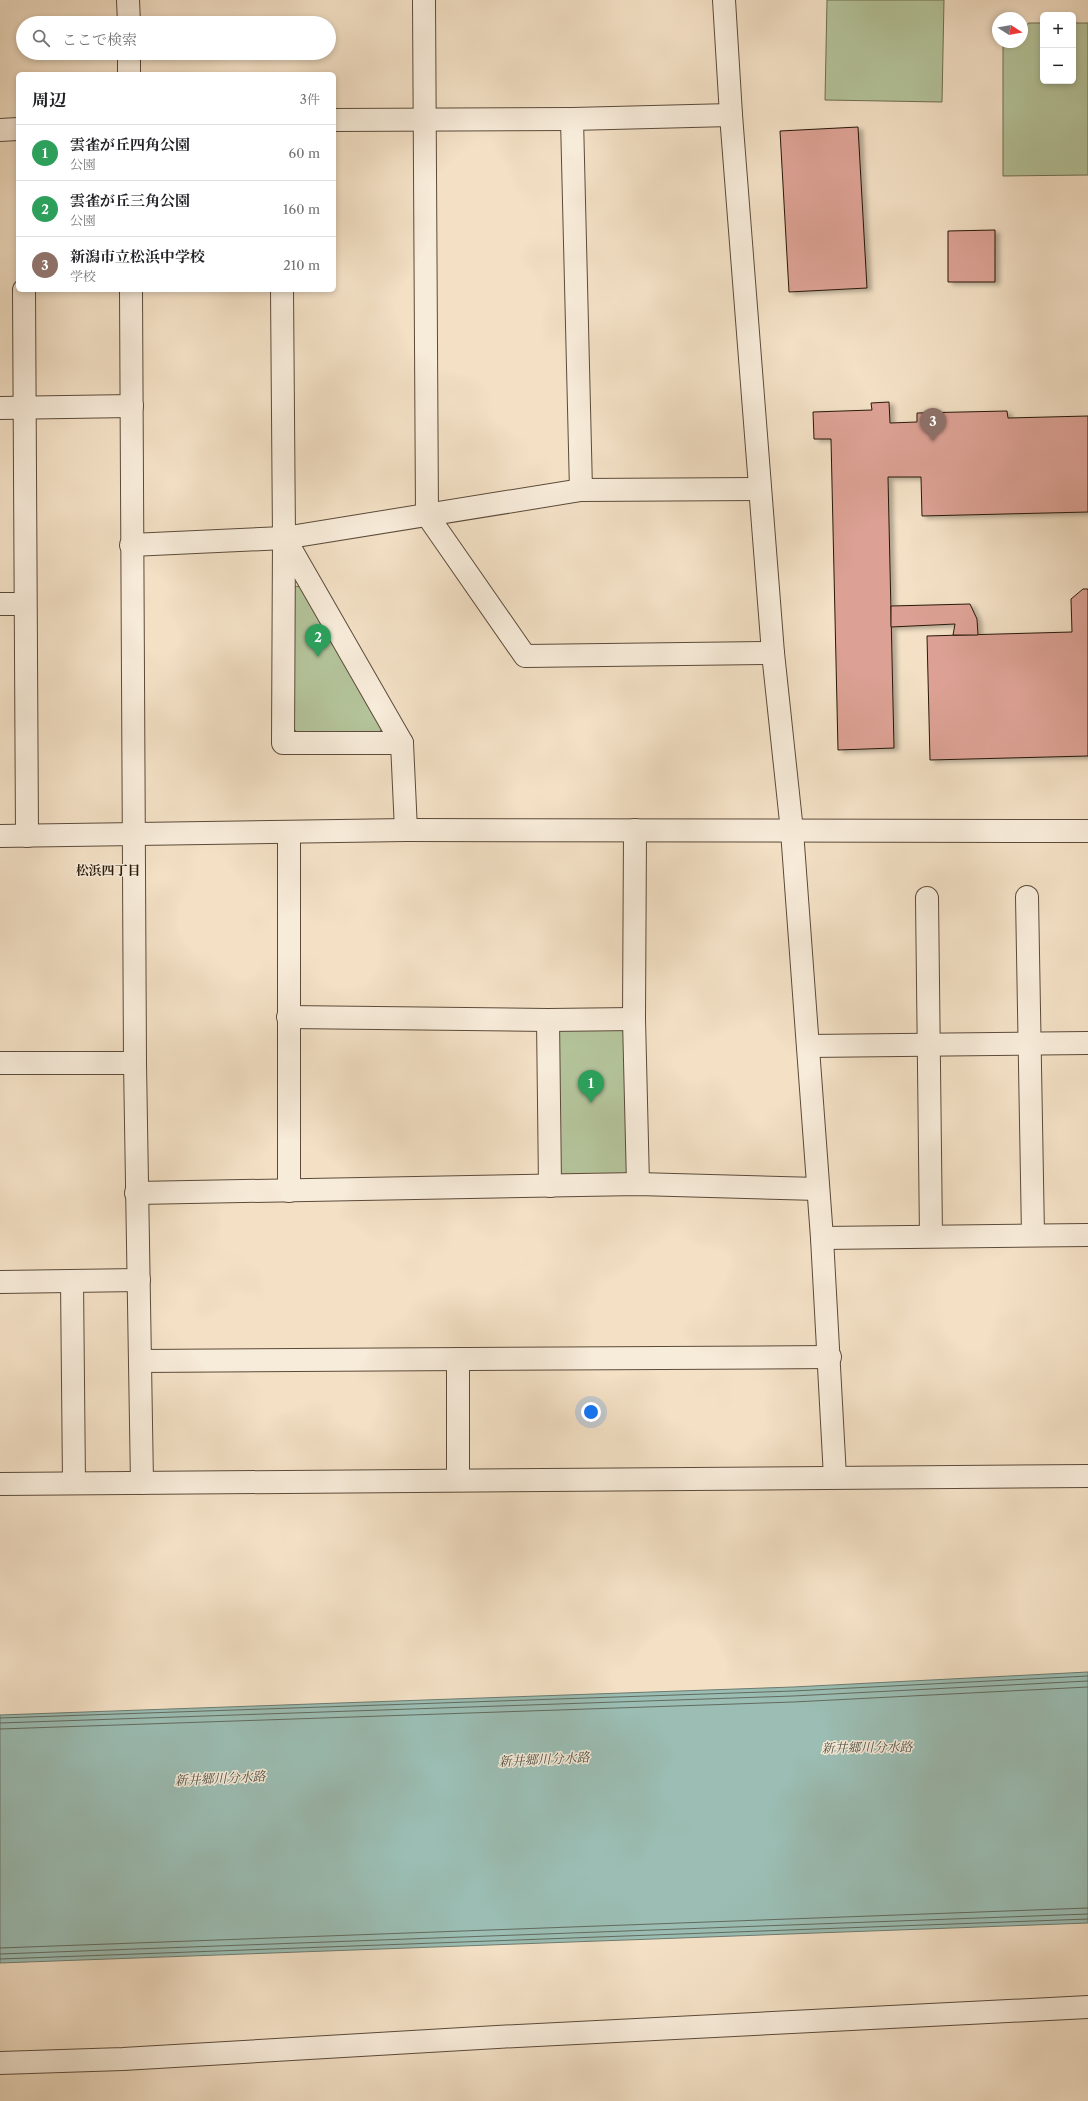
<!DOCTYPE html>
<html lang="ja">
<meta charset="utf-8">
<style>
:root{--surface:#fff;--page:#f2f2f2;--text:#202124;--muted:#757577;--line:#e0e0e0;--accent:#d93025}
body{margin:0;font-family:"Libre Caslon Text","Noto Serif JP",serif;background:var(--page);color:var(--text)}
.controls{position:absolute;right:12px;top:12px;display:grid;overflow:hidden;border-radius:6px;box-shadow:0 2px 6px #0003}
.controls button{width:36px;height:36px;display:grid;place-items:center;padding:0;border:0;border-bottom:1px solid var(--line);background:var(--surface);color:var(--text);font:20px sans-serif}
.compass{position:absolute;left:992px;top:12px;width:36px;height:36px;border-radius:50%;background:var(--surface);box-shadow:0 2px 6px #0003;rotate:101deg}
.you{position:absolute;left:591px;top:1412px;width:14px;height:14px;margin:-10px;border:3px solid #fff;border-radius:50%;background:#1a73e8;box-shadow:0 0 0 6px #1a73e833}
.badge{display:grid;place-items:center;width:26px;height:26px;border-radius:50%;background:var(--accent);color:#fff;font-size:13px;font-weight:700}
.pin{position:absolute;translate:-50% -33px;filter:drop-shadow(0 1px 2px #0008)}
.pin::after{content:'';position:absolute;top:21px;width:14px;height:12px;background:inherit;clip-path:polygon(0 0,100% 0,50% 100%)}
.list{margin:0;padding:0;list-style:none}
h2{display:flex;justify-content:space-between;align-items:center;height:52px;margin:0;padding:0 16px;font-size:17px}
h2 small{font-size:13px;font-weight:400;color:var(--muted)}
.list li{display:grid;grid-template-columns:26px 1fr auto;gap:12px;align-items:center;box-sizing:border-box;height:56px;padding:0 16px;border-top:1px solid var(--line)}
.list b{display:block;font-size:15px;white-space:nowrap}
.list p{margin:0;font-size:13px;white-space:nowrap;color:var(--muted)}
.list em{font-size:13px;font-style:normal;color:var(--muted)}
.icon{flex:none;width:22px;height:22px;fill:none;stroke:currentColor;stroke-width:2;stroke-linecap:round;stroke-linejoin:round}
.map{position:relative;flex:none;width:1088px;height:2101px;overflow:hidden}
.search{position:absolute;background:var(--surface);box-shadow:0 2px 6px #0003;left:16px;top:16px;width:320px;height:44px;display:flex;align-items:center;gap:10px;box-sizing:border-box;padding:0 14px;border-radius:22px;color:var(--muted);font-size:15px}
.panel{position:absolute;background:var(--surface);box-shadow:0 2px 6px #0003;left:16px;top:72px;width:320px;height:220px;border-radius:6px}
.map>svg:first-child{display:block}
.green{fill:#b4c39a;stroke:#6e6e52}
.water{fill:#9bbdb3;stroke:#6d7b70}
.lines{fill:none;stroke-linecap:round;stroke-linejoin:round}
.shore{stroke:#626b5f;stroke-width:1}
.building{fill:#dca194;stroke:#29190b;filter:url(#shadow)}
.minor-casing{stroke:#5c4b3a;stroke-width:24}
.tertiary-casing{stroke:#5c4b3a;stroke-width:24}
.minor{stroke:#f7ebd9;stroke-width:22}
.tertiary{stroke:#f7ebd9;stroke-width:22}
.labels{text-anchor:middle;stroke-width:3;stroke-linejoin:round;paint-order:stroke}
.neighbourhood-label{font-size:13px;font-weight:bold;fill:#29190b;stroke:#f7ebd9}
.water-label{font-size:13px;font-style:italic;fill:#515246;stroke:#f7ebd9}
</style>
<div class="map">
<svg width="1088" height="2101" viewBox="0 0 1088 2101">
<defs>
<filter id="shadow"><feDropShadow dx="4.5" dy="2.5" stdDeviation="2" flood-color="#0004"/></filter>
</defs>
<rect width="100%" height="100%" fill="#f3e0c5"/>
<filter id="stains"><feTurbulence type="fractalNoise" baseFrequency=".005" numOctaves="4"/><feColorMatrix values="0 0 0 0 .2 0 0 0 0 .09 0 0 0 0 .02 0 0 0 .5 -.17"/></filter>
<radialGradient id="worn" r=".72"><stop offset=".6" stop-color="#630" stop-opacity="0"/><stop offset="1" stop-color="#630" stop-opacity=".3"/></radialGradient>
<g class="green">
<path d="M827,0H944L942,102L825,100Z"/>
<path d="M1029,23H1043V81H1073V23H1088V175L1003,176V44L1005,42H1022V28Z"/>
<path d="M293,586L303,587L383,728L377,734L300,735L294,729Z"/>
<path d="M562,1027H619L626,1035L628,1172L618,1179L561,1180L556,1171L555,1034Z"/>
</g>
<path class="water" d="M1088,1672V1923L0,1963V1715L793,1687Z"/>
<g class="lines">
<g class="shore">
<path d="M0,1718L793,1691L1088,1676"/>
<path d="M0,1723L793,1696L1088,1681"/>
<path d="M0,1729L793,1702L1088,1687"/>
<path d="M0,1948L1088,1908"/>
<path d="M0,1954L1088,1914"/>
<path d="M0,1959L1088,1919"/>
</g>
</g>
<g class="building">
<path d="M858,127L867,288L789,292L780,131Z"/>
<path d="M995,230V282H948V231Z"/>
<path d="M889,402L890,423L917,422V413L1007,411L1008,418L1088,416V512L922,516L921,477H888L894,748L838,750L831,439H814L813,412L872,410L871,403Z"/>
<path d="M1083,589H1088V756L930,760L927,636L1072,632L1071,599Z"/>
<path d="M970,604L977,619L978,635H953L955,624L891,627V606Z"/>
</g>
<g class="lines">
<defs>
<g id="minor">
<path d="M128,0L129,23"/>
<path d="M424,0L427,515L525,656L773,653"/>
<path d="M724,0L731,115L773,653L792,831L822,1238L835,1477"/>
<path d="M129,53V74"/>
<path d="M572,119L581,490"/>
<path d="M334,120L572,119L731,115"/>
<path d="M0,130L18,129"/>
<path d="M24,290L27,836"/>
<path d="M131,290L135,1063L142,1483"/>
<path d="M282,290L284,538L283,743H402"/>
<path d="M0,408L132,406"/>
<path d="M285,539L402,743L406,830"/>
<path d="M131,545L284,538L581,490L760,489"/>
<path d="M0,604H25"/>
<path d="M635,830L634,1019L638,1184"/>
<path d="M289,832V1191"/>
<path d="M0,836L406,830L1088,831"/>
<path d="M1027,897L1033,1235"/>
<path d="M927,898L931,1236"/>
<path d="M288,1017L548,1020L634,1019"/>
<path d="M548,1020L550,1186"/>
<path d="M808,1046L1088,1043"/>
<path d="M0,1063H135"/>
<path d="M136,1193L638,1184L818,1189"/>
<path d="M822,1238L1088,1235"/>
<path d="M72,1281L74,1483"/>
<path d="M0,1282L139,1280"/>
<path d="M140,1361L830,1357"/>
<path d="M458,1480V1359"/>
</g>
<g id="tertiary">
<path d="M0,1484L1088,1476"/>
<path d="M0,2063L123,2059L497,2037L1088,2007"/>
</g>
</defs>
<use href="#minor" class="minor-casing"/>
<use href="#tertiary" class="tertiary-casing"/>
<use href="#minor" class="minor"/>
<use href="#tertiary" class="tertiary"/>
</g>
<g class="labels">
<g class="neighbourhood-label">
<text x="108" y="875">松浜四丁目</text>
</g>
<g class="water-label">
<text transform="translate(867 1747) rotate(-1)" y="5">新井郷川分水路</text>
<text transform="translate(544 1759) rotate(-3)" y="5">新井郷川分水路</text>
<text transform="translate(220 1778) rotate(-3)" y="5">新井郷川分水路</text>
</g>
</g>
<rect width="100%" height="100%" filter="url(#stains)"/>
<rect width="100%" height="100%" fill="url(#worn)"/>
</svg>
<div class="controls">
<button>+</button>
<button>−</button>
</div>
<svg class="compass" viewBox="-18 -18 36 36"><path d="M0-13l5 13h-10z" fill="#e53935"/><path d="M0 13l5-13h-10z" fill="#757577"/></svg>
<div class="you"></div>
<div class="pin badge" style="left:591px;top:1103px;background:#2e9e5b">1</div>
<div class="pin badge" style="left:318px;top:657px;background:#2e9e5b">2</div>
<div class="pin badge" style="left:933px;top:441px;background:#8d6e63">3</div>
<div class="search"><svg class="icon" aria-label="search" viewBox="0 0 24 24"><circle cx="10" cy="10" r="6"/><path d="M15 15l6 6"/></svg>ここで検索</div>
<section class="panel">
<h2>周辺<small>3件</small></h2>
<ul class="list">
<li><span class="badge" style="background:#2e9e5b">1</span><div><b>雲雀が丘四角公園</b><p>公園</p></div><em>60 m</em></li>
<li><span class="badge" style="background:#2e9e5b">2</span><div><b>雲雀が丘三角公園</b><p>公園</p></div><em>160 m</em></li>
<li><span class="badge" style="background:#8d6e63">3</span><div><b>新潟市立松浜中学校</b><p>学校</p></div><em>210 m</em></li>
</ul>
</section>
</div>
